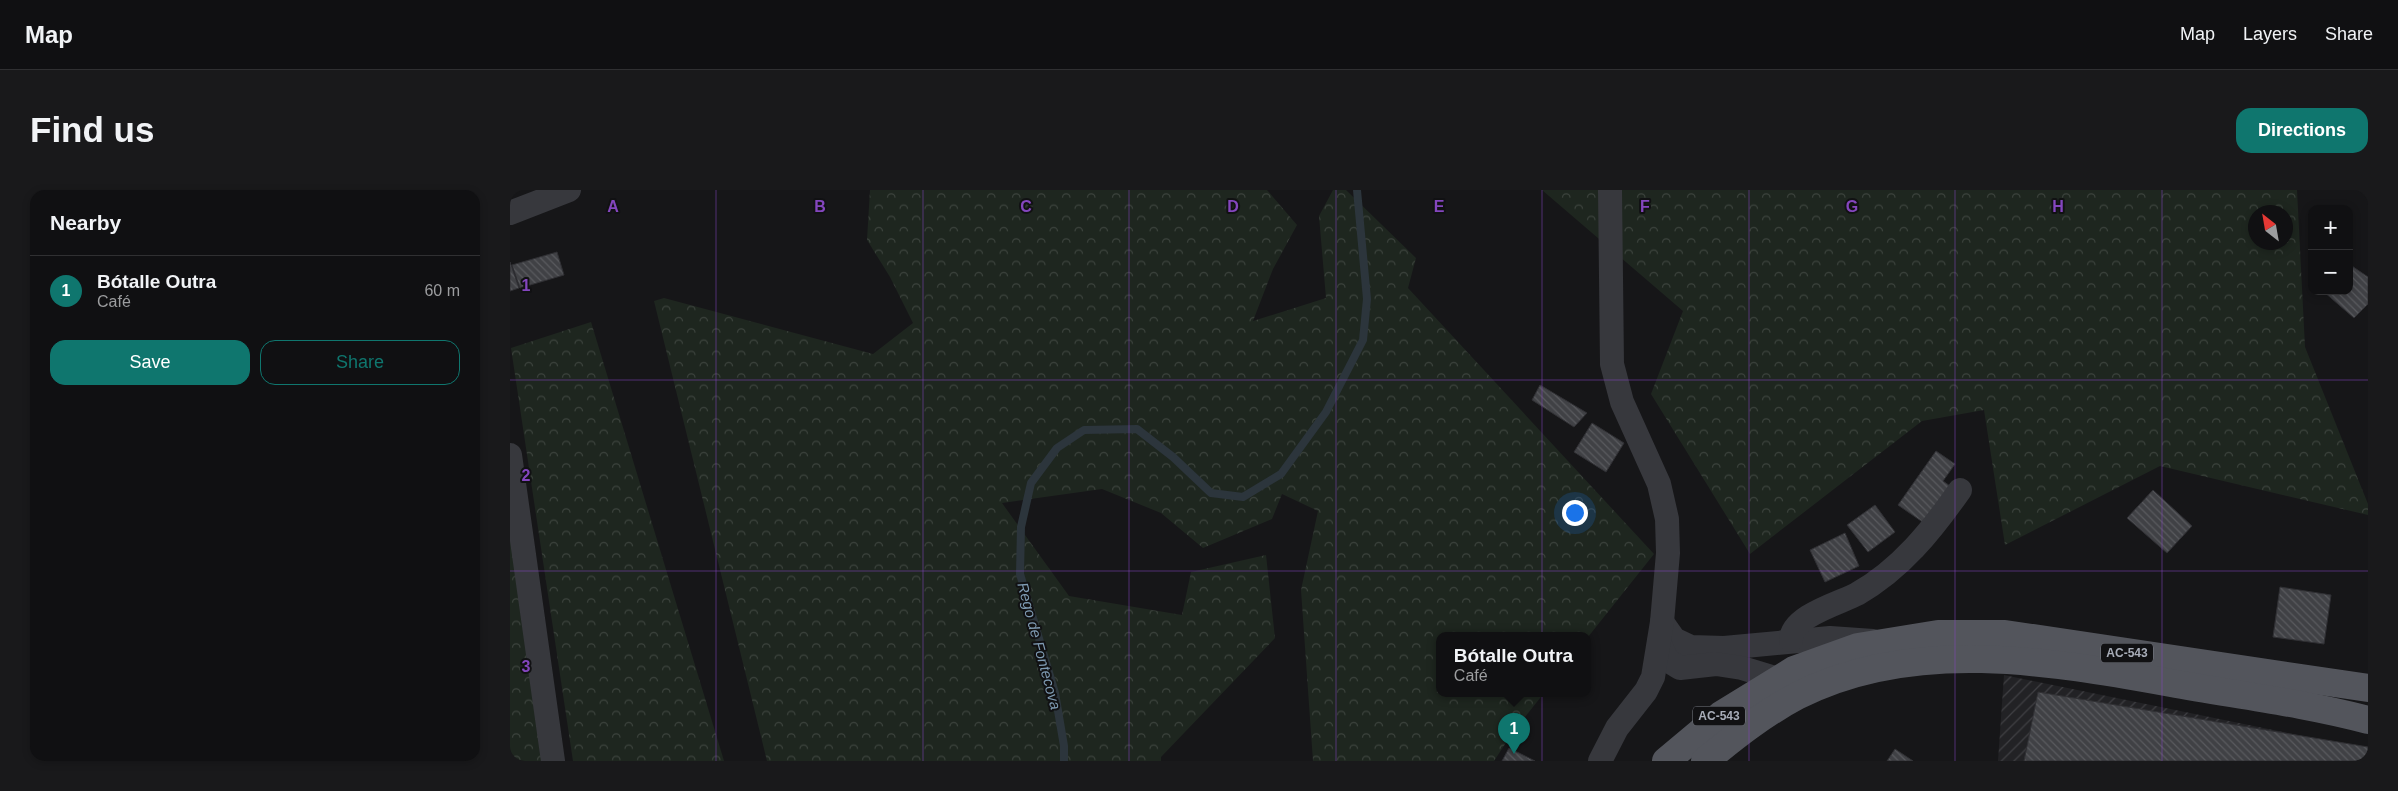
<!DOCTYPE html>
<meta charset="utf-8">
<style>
:root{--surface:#101012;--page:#19191b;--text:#f1f3f6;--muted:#9c9d9f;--line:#303032;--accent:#0f766e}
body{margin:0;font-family:Arial,sans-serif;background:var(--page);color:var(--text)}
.controls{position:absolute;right:15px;top:15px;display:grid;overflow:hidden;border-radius:10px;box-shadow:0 2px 8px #0003}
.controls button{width:45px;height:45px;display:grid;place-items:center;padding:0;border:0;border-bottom:1px solid var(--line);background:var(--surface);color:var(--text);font:25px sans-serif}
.compass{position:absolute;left:1738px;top:15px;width:45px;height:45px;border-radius:50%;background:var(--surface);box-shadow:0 2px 8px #0003;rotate:329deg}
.you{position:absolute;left:1064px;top:322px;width:18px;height:18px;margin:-12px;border:4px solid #fff;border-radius:50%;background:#1a73e8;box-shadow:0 0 0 8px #1a73e833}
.badge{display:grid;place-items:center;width:32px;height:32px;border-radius:50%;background:var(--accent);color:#fff;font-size:16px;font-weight:700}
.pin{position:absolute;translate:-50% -41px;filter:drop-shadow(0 1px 2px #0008)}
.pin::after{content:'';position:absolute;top:26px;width:18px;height:15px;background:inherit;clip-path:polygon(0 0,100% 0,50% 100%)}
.popup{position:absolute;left:926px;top:442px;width:155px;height:65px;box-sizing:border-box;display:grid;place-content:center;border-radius:10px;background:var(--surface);filter:drop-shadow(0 1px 4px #0005);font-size:16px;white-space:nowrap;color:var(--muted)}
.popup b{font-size:19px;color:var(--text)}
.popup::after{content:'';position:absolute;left:50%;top:100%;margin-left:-10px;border:10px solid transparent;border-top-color:var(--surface)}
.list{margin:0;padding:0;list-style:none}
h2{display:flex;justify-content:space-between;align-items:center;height:65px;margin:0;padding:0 20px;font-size:21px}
h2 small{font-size:16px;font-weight:400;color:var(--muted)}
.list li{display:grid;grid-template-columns:32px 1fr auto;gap:15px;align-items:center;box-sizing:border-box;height:70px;padding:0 20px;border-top:1px solid var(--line)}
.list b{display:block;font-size:19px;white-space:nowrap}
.list p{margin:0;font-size:16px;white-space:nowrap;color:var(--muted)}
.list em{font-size:16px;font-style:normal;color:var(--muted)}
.actions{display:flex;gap:10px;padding:15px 20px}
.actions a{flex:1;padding:11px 0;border:1px solid var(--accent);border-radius:15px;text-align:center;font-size:18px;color:var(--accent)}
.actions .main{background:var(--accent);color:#fff}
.map{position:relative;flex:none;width:1858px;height:571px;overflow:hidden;border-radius:15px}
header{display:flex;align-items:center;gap:30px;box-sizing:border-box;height:70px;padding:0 25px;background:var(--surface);border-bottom:1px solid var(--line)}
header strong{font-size:24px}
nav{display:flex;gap:28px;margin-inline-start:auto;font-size:18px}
.intro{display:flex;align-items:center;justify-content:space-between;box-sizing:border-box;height:120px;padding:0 30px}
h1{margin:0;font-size:35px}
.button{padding:12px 22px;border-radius:15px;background:var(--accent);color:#fff;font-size:18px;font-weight:700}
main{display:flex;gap:30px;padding:0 30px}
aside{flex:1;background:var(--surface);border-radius:15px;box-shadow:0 2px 8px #0003}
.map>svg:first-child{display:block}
.industrial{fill:url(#industrial-furrows)}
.forest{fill:url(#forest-crowns);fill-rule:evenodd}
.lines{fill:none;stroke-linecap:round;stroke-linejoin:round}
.stream{stroke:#2c353c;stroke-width:8}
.building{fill:url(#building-back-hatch);stroke:#303034}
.minor{stroke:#37383d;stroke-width:24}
.primary{stroke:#53555c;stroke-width:28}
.grid{fill:none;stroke:#8446be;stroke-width:1;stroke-opacity:0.55}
.labels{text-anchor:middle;stroke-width:4;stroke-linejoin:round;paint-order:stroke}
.shield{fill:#111113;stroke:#7b7e86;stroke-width:1}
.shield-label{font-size:12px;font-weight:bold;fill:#a8adb8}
.water-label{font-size:15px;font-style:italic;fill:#7f9bb3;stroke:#111113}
.grid-label{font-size:16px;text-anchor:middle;font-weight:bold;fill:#8446be;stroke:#111113;stroke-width:4;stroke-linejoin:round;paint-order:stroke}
</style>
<header>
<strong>Map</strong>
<nav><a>Map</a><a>Layers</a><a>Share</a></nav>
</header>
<div class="intro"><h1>Find us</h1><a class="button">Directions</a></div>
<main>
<aside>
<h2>Nearby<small></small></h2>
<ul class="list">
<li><span class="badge">1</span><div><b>Bótalle Outra</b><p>Café</p></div><em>60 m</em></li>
</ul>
<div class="actions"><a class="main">Save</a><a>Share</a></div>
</aside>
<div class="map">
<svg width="1858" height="571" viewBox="0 0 1858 571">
<defs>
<pattern id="industrial-furrows" width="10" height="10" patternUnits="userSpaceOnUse" patternTransform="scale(1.25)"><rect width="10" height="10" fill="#222225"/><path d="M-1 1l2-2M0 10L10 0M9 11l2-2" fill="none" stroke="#3f3f43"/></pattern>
<pattern id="forest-crowns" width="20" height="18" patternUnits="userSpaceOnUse" patternTransform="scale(1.25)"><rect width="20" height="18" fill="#1e261f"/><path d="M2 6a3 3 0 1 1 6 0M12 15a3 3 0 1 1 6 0" fill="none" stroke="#3c433d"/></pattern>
<pattern id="building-back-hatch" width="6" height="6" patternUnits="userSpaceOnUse" patternTransform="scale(1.25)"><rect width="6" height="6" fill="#404145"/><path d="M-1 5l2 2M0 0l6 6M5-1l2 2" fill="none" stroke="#595a5e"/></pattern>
</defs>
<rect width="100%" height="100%" fill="#161618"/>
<path class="industrial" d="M1494,485L1797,547L1858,557V571H1488Z"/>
<g class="forest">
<path d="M360,0H757L787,35L763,79L743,131L816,108L809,26L823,0H836L906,68L898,98L1144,364L1078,447V445H930V503H1034L1003,542L984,571H803L791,400L808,321L772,304L762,329L693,358L651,323L592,299L492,313L559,406L672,425L681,382L756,365L765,448L651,567V571H257L144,111L154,108L363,164L403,133L380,87L357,50Z"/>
<path d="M1032,0H1787L1795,157L1858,314V325L1650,276L1495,355L1474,220L1412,231L1240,364L1141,204L1173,121ZM1746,22H1776V52H1746Z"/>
<path d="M81,132L214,571H63L1,158Z"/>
<path d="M0,338L33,571H0Z"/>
</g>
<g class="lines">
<path class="stream" d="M554,571V556L545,503L510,384L511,337L521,293L547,258L574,240L627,239L663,267L701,303L733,307L771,284L816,222L853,150L857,109L847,0"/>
</g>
<g class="building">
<path d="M47,62L54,85L10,98L2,75Z"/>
<path d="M0,72L9,98L0,101Z"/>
<path d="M1839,74L1858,87V114L1844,128L1813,101H1839Z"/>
<path d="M1030,195L1077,223L1064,237L1022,210Z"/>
<path d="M1082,233L1114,253L1096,282L1064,262Z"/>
<path d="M1426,261L1445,274L1433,291L1440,296L1414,333L1388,315Z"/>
<path d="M1643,300L1682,336L1657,363L1617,328Z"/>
<path d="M1365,315L1385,342L1358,362L1337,335Z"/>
<path d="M1335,343L1349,376L1315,392L1300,360Z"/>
<path d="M1770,397L1821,405L1814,454L1763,447Z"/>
<path d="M1528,502L1858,557V571H1514Z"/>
<path d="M999,558L1025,571H992Z"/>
<path d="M1385,559L1403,571H1377Z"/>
</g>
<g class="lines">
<g class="minor">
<path d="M0,23L59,0"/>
<path d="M0,265L43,571"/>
<path d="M1152,432L1164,449L1181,457L1214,458L1320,448L1363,451"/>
<path d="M1281,450C1281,426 1330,413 1347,404C1391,379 1422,340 1450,300"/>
<path d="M1149,452L1157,470L1170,478L1206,474L1232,478L1268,489"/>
<path d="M1090,571L1107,538L1136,501L1143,487L1152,432L1158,363L1157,329L1149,294L1112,212L1102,174L1100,0"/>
</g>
<g class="primary">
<path d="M1156,571L1211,525L1284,480L1348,457L1428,444H1495L1858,498"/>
<path d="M1195,571C1224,547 1253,524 1287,506C1403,447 1539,471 1661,493C1727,505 1794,513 1858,530"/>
</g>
</g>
<path class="grid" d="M206,0V571M413,0V571M619,0V571M826,0V571M1032,0V571M1239,0V571M1445,0V571M1652,0V571M0,190H1858M0,381H1858"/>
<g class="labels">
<g class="shield">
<rect x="1591" y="453.5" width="52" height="19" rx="4"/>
<rect x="1183" y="516.5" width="52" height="19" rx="4"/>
</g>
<g class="shield-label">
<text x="1617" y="467">AC-543</text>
<text x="1209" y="530">AC-543</text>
</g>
<g class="water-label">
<text transform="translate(529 456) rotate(75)" y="5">Rego de Fontecova</text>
</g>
</g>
<g class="grid-label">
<text x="103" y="22">A</text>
<text x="310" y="22">B</text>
<text x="516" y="22">C</text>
<text x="723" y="22">D</text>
<text x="929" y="22">E</text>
<text x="1135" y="22">F</text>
<text x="1342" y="22">G</text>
<text x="1548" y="22">H</text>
<text x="16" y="101">1</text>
<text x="16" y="291">2</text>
<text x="16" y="482">3</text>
</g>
</svg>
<div class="controls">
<button>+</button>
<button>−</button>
</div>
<svg class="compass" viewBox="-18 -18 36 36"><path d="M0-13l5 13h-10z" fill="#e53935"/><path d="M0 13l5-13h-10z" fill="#9c9d9f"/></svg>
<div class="you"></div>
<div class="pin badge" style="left:1004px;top:564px">1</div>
<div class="popup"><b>Bótalle Outra</b>Café</div>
</div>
</main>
